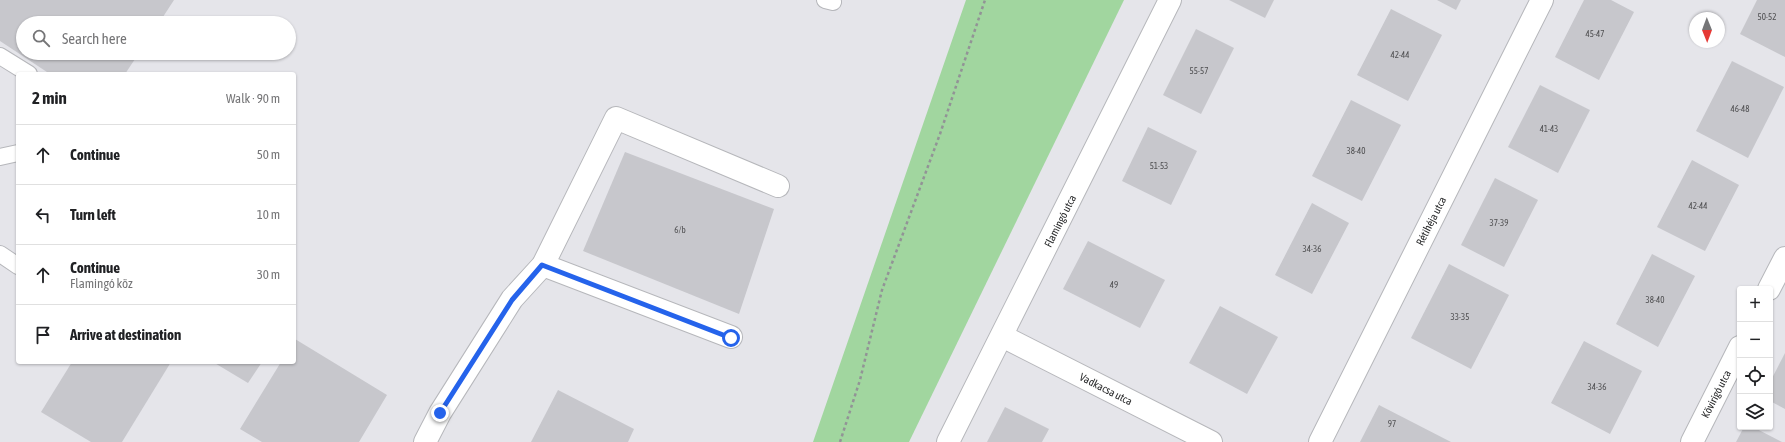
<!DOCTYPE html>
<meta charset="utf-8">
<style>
:root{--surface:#fff;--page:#f6f6f6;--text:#202124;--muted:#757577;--line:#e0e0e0}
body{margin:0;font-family:"Asap Condensed",sans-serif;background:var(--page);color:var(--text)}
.controls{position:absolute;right:12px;bottom:12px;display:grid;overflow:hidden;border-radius:4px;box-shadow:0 1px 3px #0004}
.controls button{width:36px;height:36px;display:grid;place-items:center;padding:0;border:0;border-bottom:1px solid var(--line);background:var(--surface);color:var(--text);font:20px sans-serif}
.compass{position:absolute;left:1689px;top:12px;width:36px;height:36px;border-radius:50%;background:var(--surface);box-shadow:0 1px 3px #0004;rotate:179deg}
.stop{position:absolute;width:12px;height:12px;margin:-9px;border:3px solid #2563eb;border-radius:50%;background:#fff}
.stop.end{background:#2563eb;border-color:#fff;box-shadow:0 1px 4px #0008}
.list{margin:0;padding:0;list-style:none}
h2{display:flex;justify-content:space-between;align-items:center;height:52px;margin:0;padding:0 16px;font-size:17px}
h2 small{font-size:13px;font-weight:400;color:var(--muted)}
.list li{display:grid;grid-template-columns:26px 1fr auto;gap:12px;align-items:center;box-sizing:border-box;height:60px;padding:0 16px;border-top:1px solid var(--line)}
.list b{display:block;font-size:15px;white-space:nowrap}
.list p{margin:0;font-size:13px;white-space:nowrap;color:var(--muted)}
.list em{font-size:13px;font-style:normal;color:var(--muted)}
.icon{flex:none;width:22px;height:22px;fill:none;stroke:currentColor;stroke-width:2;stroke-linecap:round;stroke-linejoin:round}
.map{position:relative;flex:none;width:1785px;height:442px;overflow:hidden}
.search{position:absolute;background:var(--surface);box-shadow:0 1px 3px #0004;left:16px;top:16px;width:280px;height:44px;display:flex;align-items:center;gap:10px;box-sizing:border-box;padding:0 14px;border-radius:22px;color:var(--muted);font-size:15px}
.panel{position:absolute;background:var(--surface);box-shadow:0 1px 3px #0004;left:16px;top:72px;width:280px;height:292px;border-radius:4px}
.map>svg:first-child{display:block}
.green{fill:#a1d69f}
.building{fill:#c7c7cc}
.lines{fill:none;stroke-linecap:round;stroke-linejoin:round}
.service-casing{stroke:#b6b7bb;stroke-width:18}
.minor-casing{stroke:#b6b7bb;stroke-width:24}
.path{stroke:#929396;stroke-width:2.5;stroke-dasharray:3 3;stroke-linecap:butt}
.service{stroke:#fff;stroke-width:16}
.minor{stroke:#fff;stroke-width:22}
.route{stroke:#2563eb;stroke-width:5}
.labels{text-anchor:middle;stroke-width:3;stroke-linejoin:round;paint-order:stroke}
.number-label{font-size:9px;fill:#505052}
.street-label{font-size:11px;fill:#28292a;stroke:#fff}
</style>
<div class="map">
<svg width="1785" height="442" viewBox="0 0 1785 442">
<rect width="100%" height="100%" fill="#e5e5ea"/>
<path class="green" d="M966,0H1124L909,442H813Z"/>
<g class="building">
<path d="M0,0H174L159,23H23V53H139L125,74H50L0,41Z"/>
<path d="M1229,0H1274L1265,18Z"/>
<path d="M1437,0H1461L1456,10Z"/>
<path d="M1584,0H1611L1634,12L1599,80L1555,57Z"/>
<path d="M1757,0H1785V57L1740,34Z"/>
<path d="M1391,9L1442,35L1408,101L1357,75Z"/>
<path d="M1196,29L1234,48L1201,114L1163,95Z"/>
<path d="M1732,61L1784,87L1748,158L1696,131Z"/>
<path d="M1540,85L1590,110L1558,173L1508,147Z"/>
<path d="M1351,100L1401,125L1362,201L1312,176Z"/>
<path d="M1148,127L1197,151L1171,205L1122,181Z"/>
<path d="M625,152L774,209L739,314L583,251Z"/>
<path d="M1692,160L1739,185L1705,251L1657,227Z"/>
<path d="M1495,178L1538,200L1504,267L1461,245Z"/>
<path d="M1312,203L1349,223L1312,294L1275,275Z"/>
<path d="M1088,241L1165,280L1140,328L1063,289Z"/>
<path d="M1652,254L1695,276L1658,347L1616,324Z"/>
<path d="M1449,264L1509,295L1471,369L1411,338Z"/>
<path d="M1220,306L1278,337L1247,394L1189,363Z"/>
<path d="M295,339L387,395L359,442H262L240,429L281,362H294V341Z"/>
<path d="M1584,341L1642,371L1610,434L1551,403Z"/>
<path d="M1785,353V409L1770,401V382Z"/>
<path d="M72,362H171L122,442H91L41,412Z"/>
<path d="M213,362H262L248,383Z"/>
<path d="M558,390L634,429L628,442H531Z"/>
<path d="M1379,405L1451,442H1360Z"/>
<path d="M1005,407L1049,429L1042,442H987Z"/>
<path d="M1744,427H1753L1782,442H1736Z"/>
</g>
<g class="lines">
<defs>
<g id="service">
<path d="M825,0L833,2"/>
<path d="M0,56L29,74"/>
<path d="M0,157L18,153"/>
<path d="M0,254L18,266"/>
</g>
<g id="minor">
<path d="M543,265L731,337"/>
<path d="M1769,289L1785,258"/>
<path d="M1002,336L1211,442"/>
<path d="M425,442L440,413L512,299L543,265L616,118L778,186"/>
<path d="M948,442L1170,0"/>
<path d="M1320,442L1542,0"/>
<path d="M1692,442L1740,347"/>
</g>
</defs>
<use href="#service" class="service-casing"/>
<use href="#minor" class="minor-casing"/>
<path class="path" d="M840,442L860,380L882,290L940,134L985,0"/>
<use href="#service" class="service"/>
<use href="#minor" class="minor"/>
</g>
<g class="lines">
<path class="route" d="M440,413L512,300L542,265L731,338"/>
</g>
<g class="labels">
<g class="number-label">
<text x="1767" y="20">50-52</text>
<text x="1595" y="37">45-47</text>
<text x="1400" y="58">42-44</text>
<text x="1199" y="74">55-57</text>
<text x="1740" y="112">46-48</text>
<text x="1549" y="132">41-43</text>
<text x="1356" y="154">38-40</text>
<text x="1159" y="169">51-53</text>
<text x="1698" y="209">42-44</text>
<text x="1499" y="226">37-39</text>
<text x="680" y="233">6/b</text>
<text x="1312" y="252">34-36</text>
<text x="1114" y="288">49</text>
<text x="1655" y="303">38-40</text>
<text x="1460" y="320">33-35</text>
<text x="1597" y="390">34-36</text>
<text x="1392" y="427">97</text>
</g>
<g class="street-label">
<text transform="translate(1060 221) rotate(-63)" y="4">Flamingó utca</text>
<text transform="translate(1431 221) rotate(-63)" y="4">Rétihéja utca</text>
<text transform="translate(1106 389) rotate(27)" y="4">Vadkacsa utca</text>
<text transform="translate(1716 394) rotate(-63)" y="4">Kövirigó utca</text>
</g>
</g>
</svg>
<div class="controls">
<button>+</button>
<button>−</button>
<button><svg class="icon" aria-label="locate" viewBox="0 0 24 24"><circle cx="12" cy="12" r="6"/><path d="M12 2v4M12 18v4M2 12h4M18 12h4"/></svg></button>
<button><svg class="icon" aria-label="layers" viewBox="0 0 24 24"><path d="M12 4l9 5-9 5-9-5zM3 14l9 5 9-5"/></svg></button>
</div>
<svg class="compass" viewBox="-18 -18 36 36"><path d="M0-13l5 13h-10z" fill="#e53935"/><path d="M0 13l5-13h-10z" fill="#757577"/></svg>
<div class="stop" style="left:731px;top:338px"></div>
<div class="stop end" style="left:440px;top:413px"></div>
<div class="search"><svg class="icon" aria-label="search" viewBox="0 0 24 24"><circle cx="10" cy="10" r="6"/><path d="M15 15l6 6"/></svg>Search here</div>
<section class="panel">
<h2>2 min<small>Walk · 90 m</small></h2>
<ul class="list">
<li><svg class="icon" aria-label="ahead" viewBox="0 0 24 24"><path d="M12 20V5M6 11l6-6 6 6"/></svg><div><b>Continue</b></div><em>50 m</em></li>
<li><svg class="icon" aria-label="left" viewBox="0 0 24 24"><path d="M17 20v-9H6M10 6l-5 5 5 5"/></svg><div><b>Turn left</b></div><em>10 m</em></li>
<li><svg class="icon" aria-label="ahead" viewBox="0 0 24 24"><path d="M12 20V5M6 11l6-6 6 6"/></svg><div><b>Continue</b><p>Flamingó köz</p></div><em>30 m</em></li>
<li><svg class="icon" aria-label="arrive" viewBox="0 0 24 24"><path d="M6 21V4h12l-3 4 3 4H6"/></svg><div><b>Arrive at destination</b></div></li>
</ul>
</section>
</div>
